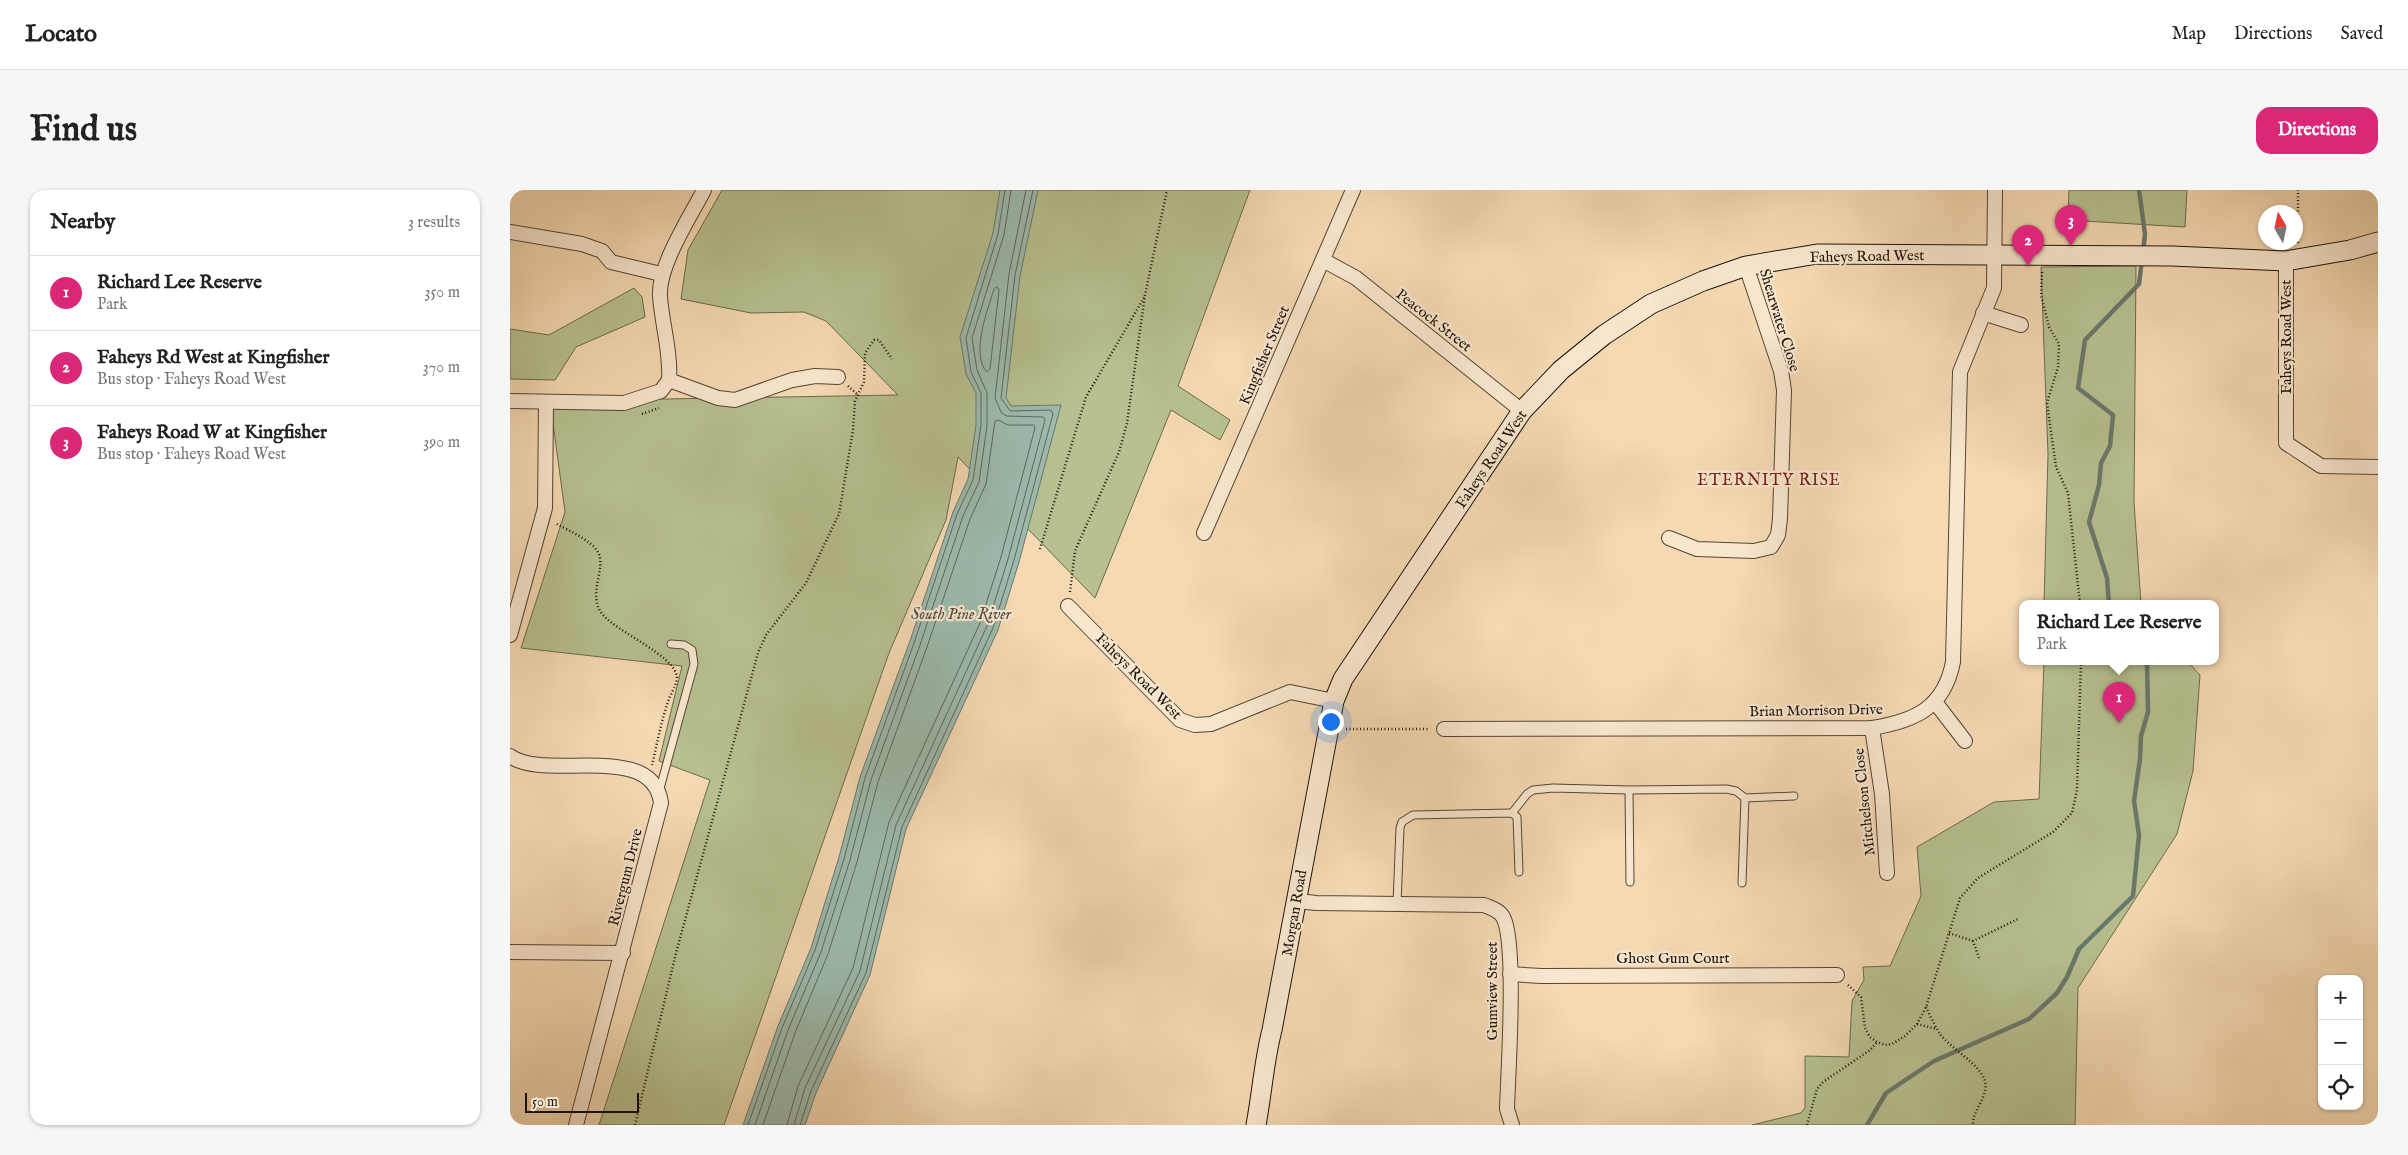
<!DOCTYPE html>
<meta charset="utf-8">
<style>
:root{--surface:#fff;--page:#f6f6f6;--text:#222;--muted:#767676;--line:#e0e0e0;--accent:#db2777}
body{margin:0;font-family:"IM FELL English",serif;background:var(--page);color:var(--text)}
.controls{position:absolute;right:15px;bottom:15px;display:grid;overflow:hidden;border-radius:10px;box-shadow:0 1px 4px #0004}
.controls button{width:45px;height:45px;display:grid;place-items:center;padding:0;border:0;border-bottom:1px solid var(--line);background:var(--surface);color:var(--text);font:25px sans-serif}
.compass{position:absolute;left:1748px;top:15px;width:45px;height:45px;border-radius:50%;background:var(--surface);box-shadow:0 1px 4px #0004;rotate:351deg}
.scale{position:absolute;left:15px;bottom:12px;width:114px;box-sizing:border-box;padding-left:5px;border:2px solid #1f140a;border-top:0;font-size:14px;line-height:18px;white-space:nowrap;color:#1f140a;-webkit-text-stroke:4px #f8e6ce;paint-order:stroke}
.you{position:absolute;left:820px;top:531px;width:18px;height:18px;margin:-12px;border:4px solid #fff;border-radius:50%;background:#1a73e8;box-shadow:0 0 0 8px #1a73e833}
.badge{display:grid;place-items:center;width:32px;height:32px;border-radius:50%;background:var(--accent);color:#fff;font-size:16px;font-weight:700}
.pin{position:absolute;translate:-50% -41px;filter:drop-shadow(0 1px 2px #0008)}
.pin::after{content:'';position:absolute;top:26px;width:18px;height:15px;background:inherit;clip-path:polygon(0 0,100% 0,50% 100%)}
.popup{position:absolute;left:1509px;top:410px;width:200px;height:65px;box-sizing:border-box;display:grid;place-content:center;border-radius:10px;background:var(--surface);filter:drop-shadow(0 1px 4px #0005);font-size:16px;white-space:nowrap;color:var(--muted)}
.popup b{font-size:19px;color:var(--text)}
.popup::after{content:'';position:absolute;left:50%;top:100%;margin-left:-10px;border:10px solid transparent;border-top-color:var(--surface)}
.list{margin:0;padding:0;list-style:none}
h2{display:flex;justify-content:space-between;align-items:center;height:65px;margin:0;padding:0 20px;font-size:21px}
h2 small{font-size:16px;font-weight:400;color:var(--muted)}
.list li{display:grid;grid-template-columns:32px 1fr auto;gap:15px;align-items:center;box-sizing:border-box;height:75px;padding:0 20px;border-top:1px solid var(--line)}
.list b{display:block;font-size:19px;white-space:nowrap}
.list p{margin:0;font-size:16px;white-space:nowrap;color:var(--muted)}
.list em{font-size:16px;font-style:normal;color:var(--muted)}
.icon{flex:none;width:28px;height:28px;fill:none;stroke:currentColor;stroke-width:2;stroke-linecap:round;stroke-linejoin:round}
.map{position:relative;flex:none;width:1868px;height:935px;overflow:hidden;border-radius:15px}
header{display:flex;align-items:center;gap:30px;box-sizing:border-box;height:70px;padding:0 25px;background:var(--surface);border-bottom:1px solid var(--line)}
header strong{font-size:24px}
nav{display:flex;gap:28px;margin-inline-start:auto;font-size:18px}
.intro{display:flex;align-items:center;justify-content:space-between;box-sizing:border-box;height:120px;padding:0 30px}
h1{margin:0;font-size:35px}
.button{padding:12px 22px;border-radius:15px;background:var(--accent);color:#fff;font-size:18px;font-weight:700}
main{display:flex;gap:30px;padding:0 30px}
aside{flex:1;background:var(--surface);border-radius:15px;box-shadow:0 1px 4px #0004}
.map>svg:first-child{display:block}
.green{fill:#b7c090;stroke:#6b6a4d}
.water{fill:#9cbaad;stroke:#6a786c}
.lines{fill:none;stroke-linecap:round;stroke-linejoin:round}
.shore{stroke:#5e675c;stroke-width:1}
.stream{stroke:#6a786c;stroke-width:4.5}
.lane-casing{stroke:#544534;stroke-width:9}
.street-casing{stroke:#544534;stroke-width:16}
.secondary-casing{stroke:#1f140a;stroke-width:21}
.path{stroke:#1f140a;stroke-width:2.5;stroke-dasharray:1 2.5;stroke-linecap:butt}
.lane{stroke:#f8e6ce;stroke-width:7}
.street{stroke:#f8e6ce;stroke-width:14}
.secondary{stroke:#f8e6ce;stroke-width:19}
.labels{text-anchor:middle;stroke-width:4.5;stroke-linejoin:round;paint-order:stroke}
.street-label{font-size:15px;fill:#1f140a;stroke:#f8e6ce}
.neighbourhood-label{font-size:16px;letter-spacing:1px;fill:#7a1f14;stroke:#f8e6ce}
.water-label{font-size:16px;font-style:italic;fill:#4b4e43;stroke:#f8e6ce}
</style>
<header>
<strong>Locato</strong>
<nav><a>Map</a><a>Directions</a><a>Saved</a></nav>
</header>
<div class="intro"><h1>Find us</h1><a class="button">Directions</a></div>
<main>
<aside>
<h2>Nearby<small>3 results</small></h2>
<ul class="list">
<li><span class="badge">1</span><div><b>Richard Lee Reserve</b><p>Park</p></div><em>350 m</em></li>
<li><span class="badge">2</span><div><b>Faheys Rd West at Kingfisher</b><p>Bus stop · Faheys Road West</p></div><em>370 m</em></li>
<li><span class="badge">3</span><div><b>Faheys Road W at Kingfisher</b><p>Bus stop · Faheys Road West</p></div><em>390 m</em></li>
</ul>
</aside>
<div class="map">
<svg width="1868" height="935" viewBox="0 0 1868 935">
<rect width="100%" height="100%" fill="#f5d9b3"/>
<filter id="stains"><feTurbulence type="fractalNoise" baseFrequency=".004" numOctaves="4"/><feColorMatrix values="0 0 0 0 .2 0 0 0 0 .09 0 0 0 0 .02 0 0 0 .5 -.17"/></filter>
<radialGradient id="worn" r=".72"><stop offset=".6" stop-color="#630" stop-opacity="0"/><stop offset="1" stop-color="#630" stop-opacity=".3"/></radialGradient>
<g class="green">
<path d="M212,0H740L668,196L720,230L710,250L661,220L585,408L448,267L436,330L379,463L214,935H89L200,590L149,571L172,476L11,458L55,322L40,211L388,205L316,131L294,122L241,123L171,109L178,60Z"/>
<path d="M1559,0H1677L1675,37L1558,30Z"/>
<path d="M1626,76L1624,312L1631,414H1534L1538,264L1531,77Z"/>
<path d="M124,98L132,107L135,127L66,157L45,190L0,189V139L39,145Z"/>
<path d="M1534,472H1678L1690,485L1683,581L1667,644L1568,798L1565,935H1242L1291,923L1295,918V866L1339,867L1342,811L1354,790L1353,777L1380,776L1411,706L1407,657L1484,612L1529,609Z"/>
</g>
<path class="water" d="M490,0H528L510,86L496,208L501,216L551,215L509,372L488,440L396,639L360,785L306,903L295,935H233L268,836L301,758L329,667L350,587L400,451L443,322L458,289L466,235V203L456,184L450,147L483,43Z"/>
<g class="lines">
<g class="shore">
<path d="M487,97L489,100L480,179L477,182C460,164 478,119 484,99Z"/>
<path d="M238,935L272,838L305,760L334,669L355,588L404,453L447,324L463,290L471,235V203L461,182L456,148L488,44L495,0"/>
<path d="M245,935L278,840L311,762L340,670L361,590L410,455L453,326L469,292L477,236V203L467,180L462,148L494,45L501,0"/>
<path d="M253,935L285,843L318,764L347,672L368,592L417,457L460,329L476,294L485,231L488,230L498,235H524L525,238L491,367L470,433L379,632L343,778L288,896L277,935"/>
<path d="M284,935L295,898L350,781L386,635L477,436L498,369L535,230L533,227L496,226L491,222L485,208L499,84L516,0"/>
<path d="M290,935L301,901L356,783L392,637L483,438L504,370L543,224L541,220L500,221L491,208L505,85L523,0"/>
</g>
<g class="stream">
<path d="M1629,0L1635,44L1633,62"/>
<path d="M1599,414L1597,388L1579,332L1589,295L1591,273L1600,256L1603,225L1568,198L1575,150L1629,94L1632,69"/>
<path d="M1357,935L1376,903L1424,871L1519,829L1547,803L1557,787L1569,759L1623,706L1629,645L1624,611L1630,569L1631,546L1638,522L1637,472"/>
</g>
<defs>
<g id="lane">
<path d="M1119,600L1120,692"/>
<path d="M149,602L184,474L182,460L174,455L161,454"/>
<path d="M1002,623L1017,604L1023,600L1043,598L1119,600L1216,599L1226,601L1235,608L1284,606"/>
<path d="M1232,693L1235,608"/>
<path d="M887,714L890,638L892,632L903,625L1002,623L1007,627L1009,682"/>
</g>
<g id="street">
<path d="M0,42L72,54L92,61L101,72L151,84"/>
<path d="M813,70L846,88L1012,221"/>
<path d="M1776,71V253L1811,276L1868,277"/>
<path d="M1473,123L1511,135"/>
<path d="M159,190C161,162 152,135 150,106C148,76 180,27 194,0"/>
<path d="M0,211L114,213L151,201L159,190L208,208L225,210L282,190L305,186L328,187"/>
<path d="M694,343L843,0"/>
<path d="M1159,348L1187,359L1244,361L1261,357L1268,345L1270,329L1274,200L1271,181L1236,76"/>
<path d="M558,416L670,530L685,535L701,534L780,502L824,511"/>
<path d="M0,445L35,318L36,212"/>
<path d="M1425,512L1455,551"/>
<path d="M1362,538L1372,604L1377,683"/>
<path d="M934,539L1362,538C1405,531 1434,518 1443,472L1450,182L1484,98L1485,0"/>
<path d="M0,566C35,592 143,550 151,613L66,935"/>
<path d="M787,711L806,713L974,715C981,718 989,720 993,727C1007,752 998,884 997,919L1002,935"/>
<path d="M0,762L113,763"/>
<path d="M1000,784L1031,786L1327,785"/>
</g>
<path id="secondary" d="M746,935C752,903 754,871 762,840L824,511L833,489L1012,221L1051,180L1094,145L1141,114L1193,91L1236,76L1307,64L1662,66L1776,71L1840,60L1868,52"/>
</defs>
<use href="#lane" class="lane-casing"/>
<use href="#street" class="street-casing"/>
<use href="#secondary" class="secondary-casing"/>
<g class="path">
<path d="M1788,53V0"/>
<path d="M1532,82L1531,105L1539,137L1549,154L1548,177L1537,213L1546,277L1558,303L1570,414"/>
<path d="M338,196L348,205"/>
<path d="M132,224L149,218"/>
<path d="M47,334C59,341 81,350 88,362C97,379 76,405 93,425C109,443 165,466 167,487C167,496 160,504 158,512C151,532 147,554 142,575"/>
<path d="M530,359L576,207L635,106"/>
<path d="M560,402L565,361L609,262L617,233L635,105L657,0"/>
<path d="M836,539H920"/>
<path d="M1439,743L1463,751"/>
<path d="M1469,768L1463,751L1508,729"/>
<path d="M1338,795L1351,807L1355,838L1360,847L1367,852L1375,855L1382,854L1395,846L1407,834L1416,817L1450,708L1468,688L1543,642L1562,623L1567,600L1571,472"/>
<path d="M1416,817C1420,826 1425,836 1430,844C1441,859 1470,874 1475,891C1479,907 1462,920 1463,935"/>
<path d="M1407,834L1427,839"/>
<path d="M125,935L166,763L248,463L256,445L296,393L329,324L343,240L345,211L354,192L355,163L364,150H369L382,169"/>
<path d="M1297,935L1307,899L1313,892L1360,860L1367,852"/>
</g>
<use href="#lane" class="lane"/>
<use href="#street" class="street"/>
<use href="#secondary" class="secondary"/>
</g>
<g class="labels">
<g class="street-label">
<text transform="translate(1357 66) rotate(-1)" y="5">Faheys Road West</text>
<text transform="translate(924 130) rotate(38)" y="5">Peacock Street</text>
<text transform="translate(1270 130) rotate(73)" y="5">Shearwater Close</text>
<text transform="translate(1776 147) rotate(-90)" y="5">Faheys Road West</text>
<text transform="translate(754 165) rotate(-67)" y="5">Kingfisher Street</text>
<text transform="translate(981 269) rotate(-56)" y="5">Faheys Road West</text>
<text transform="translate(629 486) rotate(45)" y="5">Faheys Road West</text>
<text transform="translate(1306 520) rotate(-1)" y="5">Brian Morrison Drive</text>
<text transform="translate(1354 612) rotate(-96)" y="5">Mitchelson Close</text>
<text transform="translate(115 687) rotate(-76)" y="5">Rivergum Drive</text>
<text transform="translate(784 723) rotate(-80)" y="5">Morgan Road</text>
<text x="1163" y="773">Ghost Gum Court</text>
<text transform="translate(982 801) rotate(-90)" y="5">Gumview Street</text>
</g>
<g class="neighbourhood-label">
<text x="1259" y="295">ETERNITY RISE</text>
</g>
<g class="water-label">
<text x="451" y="429">South Pine River</text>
</g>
</g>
<rect width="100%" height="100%" filter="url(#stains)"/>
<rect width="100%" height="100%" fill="url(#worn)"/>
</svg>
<div class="controls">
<button>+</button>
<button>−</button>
<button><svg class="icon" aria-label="locate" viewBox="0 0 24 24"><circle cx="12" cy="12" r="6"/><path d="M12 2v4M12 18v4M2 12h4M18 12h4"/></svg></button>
</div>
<svg class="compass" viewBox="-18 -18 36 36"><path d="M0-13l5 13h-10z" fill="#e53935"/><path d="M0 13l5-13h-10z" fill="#767676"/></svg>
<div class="scale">50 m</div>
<div class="you"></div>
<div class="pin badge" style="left:1609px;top:533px">1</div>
<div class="popup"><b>Richard Lee Reserve</b>Park</div>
<div class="pin badge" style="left:1518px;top:76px">2</div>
<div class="pin badge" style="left:1561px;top:56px">3</div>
</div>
</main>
